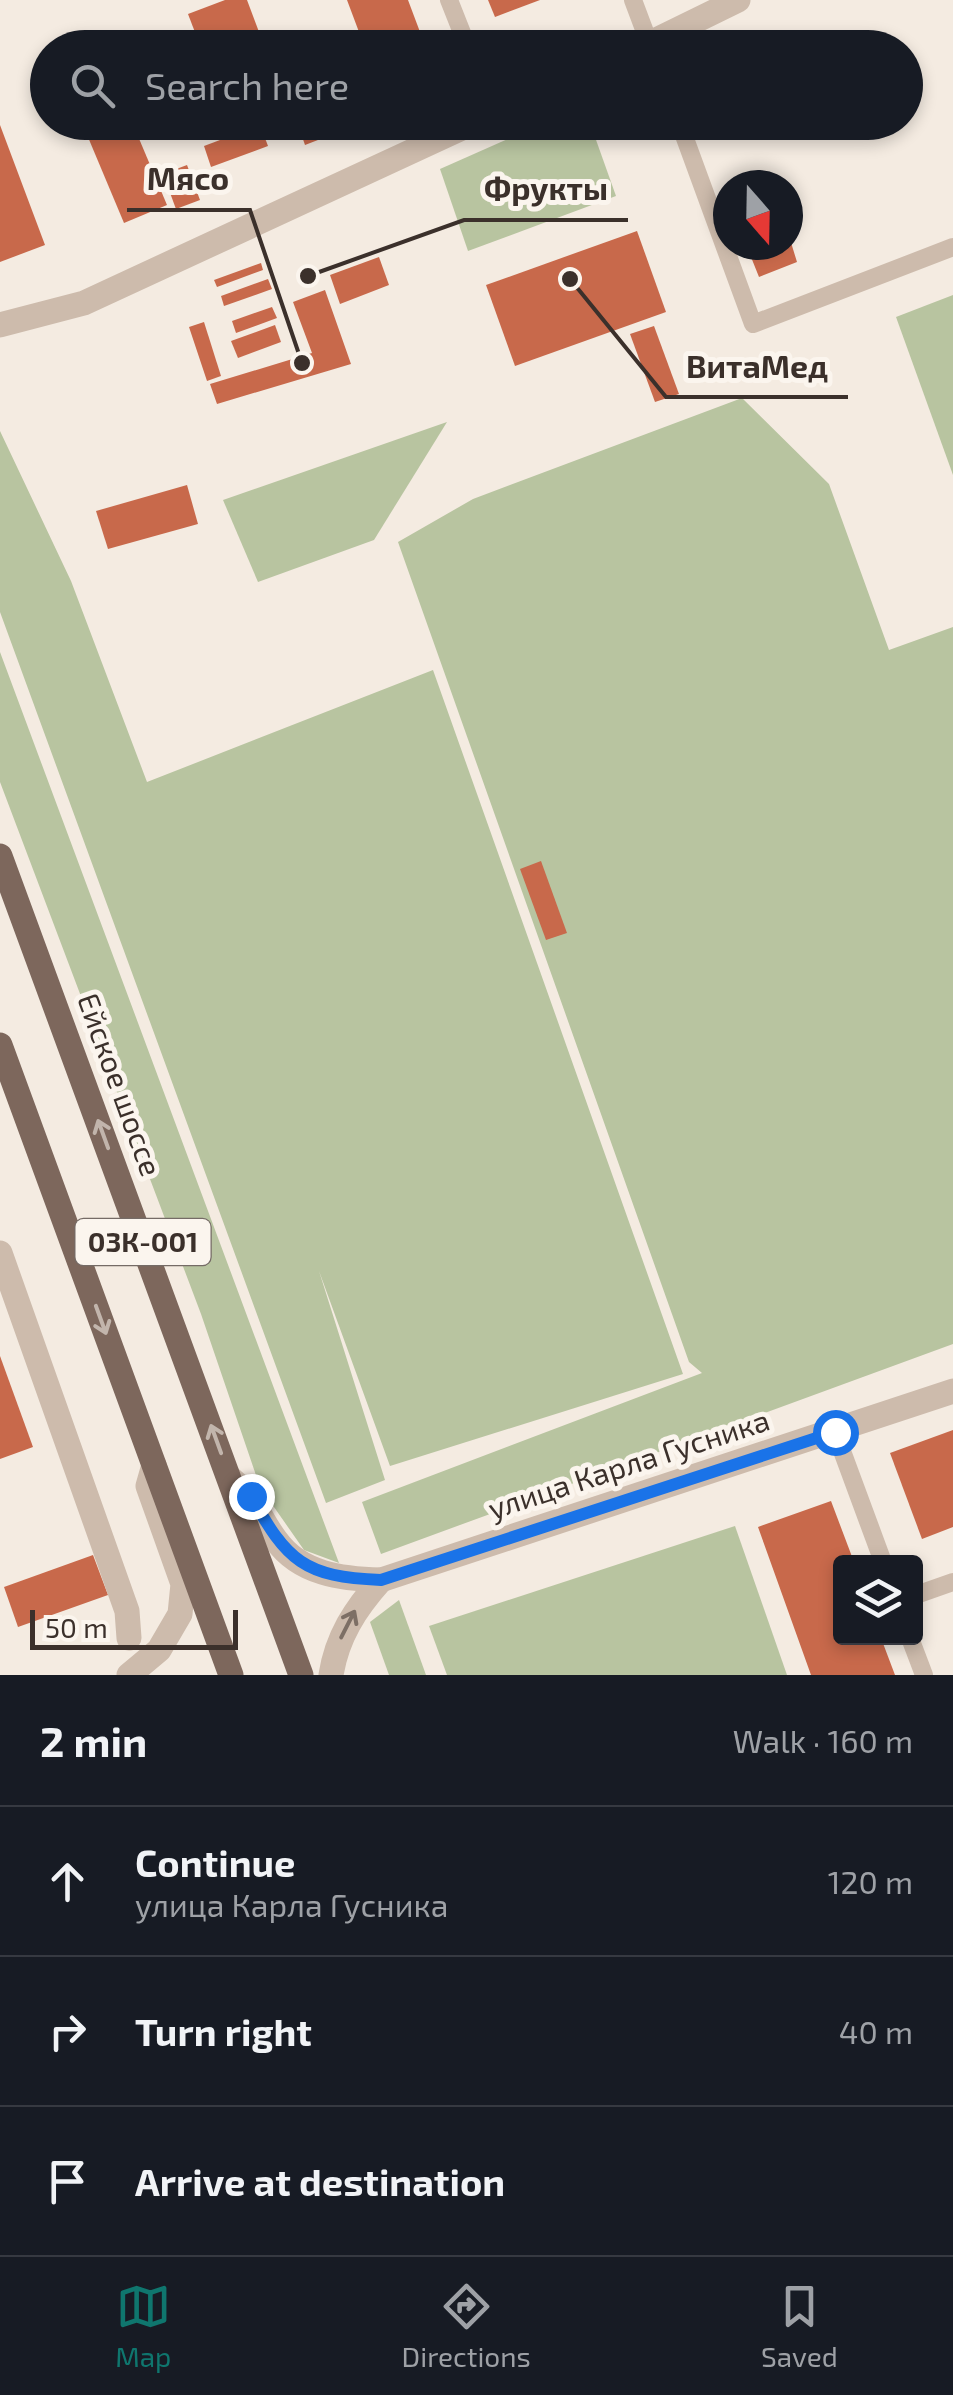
<!DOCTYPE html>
<meta charset="utf-8">
<style>
:root{--surface:#171b24;--page:#242831;--text:#f1f3f6;--muted:#9ea1a6;--line:#363941;--accent:#0f766e}
body{margin:0;font-family:"Exo 2",sans-serif;background:var(--page);color:var(--text)}
.controls{position:absolute;right:30px;bottom:30px;display:grid;overflow:hidden;border-radius:10px;box-shadow:0 5px 15px #0003}
.controls button{width:90px;height:90px;display:grid;place-items:center;padding:0;border:0;border-bottom:2px solid var(--line);background:var(--surface);color:var(--text);font:50px sans-serif}
.compass{position:absolute;left:713px;top:170px;width:90px;height:90px;border-radius:50%;background:var(--surface);box-shadow:0 5px 15px #0003;rotate:160deg}
.scale{position:absolute;left:30px;bottom:25px;width:208px;box-sizing:border-box;padding-left:10px;border:5px solid #3b302b;border-top:0;font-size:28px;line-height:35px;white-space:nowrap;color:#3b302b;-webkit-text-stroke:8px #fbf5ee;paint-order:stroke}
.stop{position:absolute;width:30px;height:30px;margin:-22px;border:8px solid #1a73e8;border-radius:50%;background:#fff}
.stop.end{background:#1a73e8;border-color:#fff;box-shadow:0 2px 10px #0008}
.list{margin:0;padding:0;list-style:none}
h2{display:flex;justify-content:space-between;align-items:center;height:130px;margin:0;padding:0 40px;font-size:42px}
h2 small{font-size:32px;font-weight:400;color:var(--muted)}
.list li{display:grid;grid-template-columns:65px 1fr auto;gap:30px;align-items:center;box-sizing:border-box;height:150px;padding:0 40px;border-top:2px solid var(--line)}
.list b{display:block;font-size:38px;white-space:nowrap}
.list p{margin:0;font-size:32px;white-space:nowrap;color:var(--muted)}
.list em{font-size:32px;font-style:normal;color:var(--muted)}
.icon{flex:none;width:55px;height:55px;fill:none;stroke:currentColor;stroke-width:2;stroke-linecap:round;stroke-linejoin:round}
.map{position:relative;flex:none;width:953px;height:1675px;overflow:hidden}
.search{position:absolute;background:var(--surface);box-shadow:0 5px 15px #0003;left:30px;right:30px;top:30px;height:110px;display:flex;align-items:center;gap:25px;box-sizing:border-box;padding:0 35px;border-radius:55px;color:var(--muted);font-size:38px}
.sheet{height:580px;background:var(--surface)}
nav{display:flex;justify-content:space-around;align-items:center;box-sizing:border-box;height:140px;border-top:2px solid var(--line);background:var(--surface);font-size:28px;color:var(--muted)}
nav a{display:grid;justify-items:center;gap:5px}
nav .on{color:var(--accent)}
.map>svg:first-child{display:block}
.green{fill:#b8c4a0}
.building{fill:#c8694b}
.lines{fill:none;stroke-linecap:round;stroke-linejoin:round}
.service{stroke:#cdbbac;stroke-width:18}
.minor{stroke:#cdbbac;stroke-width:25}
.tertiary{stroke:#cdbbac;stroke-width:25}
.primary{stroke:#7d675c;stroke-width:25}
.oneway{stroke:#c2b5ac}
.oneway2{stroke:#7d6f65}
.route{stroke:#1a73e8;stroke-width:12}
.labels{text-anchor:middle;stroke-width:10;stroke-linejoin:round;paint-order:stroke}
.shield{fill:#fbf5ee;stroke:#756b66;stroke-width:2.5}
.shield-label{font-size:28px;font-weight:bold;fill:#3b302b}
.street-label{font-size:30px;fill:#3b302b;stroke:#fbf5ee}
.leader{fill:none;stroke:#3b302b;stroke-width:4}
.callout-dot{fill:#3b302b;stroke:#fbf5ee;stroke-width:4}
.callout-label{font-size:32px;text-anchor:middle;font-weight:bold;fill:#3b302b;stroke:#fbf5ee;stroke-width:10;stroke-linejoin:round;paint-order:stroke}
</style>
<div class="map">
<svg width="953" height="1675" viewBox="0 0 953 1675">
<rect width="100%" height="100%" fill="#f4ebe1"/>
<g class="green">
<path d="M544,123H590L616,196L468,251L440,169Z"/>
<path d="M953,295V475L896,317Z"/>
<path d="M742,398L829,484L889,650L953,627V1344L381,1554L362,1502L702,1373L689,1362L398,542L473,499Z"/>
<path d="M447,422L374,540L258,582L223,500Z"/>
<path d="M0,431L71,581L147,782L433,670L683,1374L390,1466L319,1271L385,1480L326,1503L0,612Z"/>
<path d="M0,652L339,1563L304,1550L260,1487L201,1314L0,782Z"/>
<path d="M735,1526L787,1675H447L429,1626Z"/>
<path d="M399,1600L426,1675H389L370,1622Z"/>
</g>
<g class="building">
<path d="M225,0H247L265,48H201L188,14Z"/>
<path d="M347,0H408L426,48H365Z"/>
<path d="M488,0H540L495,17Z"/>
<path d="M102,122H132L167,205L124,223L85,130Z"/>
<path d="M297,122H347L349,128L305,145Z"/>
<path d="M0,125L45,245L0,262Z"/>
<path d="M260,125L268,146L211,167L204,146Z"/>
<path d="M187,165L200,200L176,209L163,174Z"/>
<path d="M637,231L666,312L515,366L486,285Z"/>
<path d="M789,236L797,262L759,277L749,252L769,245H788Z"/>
<path d="M379,257L389,285L340,304L330,275Z"/>
<path d="M261,263L263,270L217,287L214,280Z"/>
<path d="M268,279L272,289L224,306L221,296Z"/>
<path d="M325,290L351,364L217,404L210,384L312,353L293,302Z"/>
<path d="M272,307L277,318L236,333L232,321Z"/>
<path d="M204,322L221,376L207,381L189,327Z"/>
<path d="M275,325L281,342L238,358L231,341Z"/>
<path d="M654,326L679,394L655,402L630,334Z"/>
<path d="M187,485L198,524L108,549L96,511Z"/>
<path d="M541,861L567,933L546,940L520,869Z"/>
<path d="M0,1356L33,1447L0,1459Z"/>
<path d="M953,1430V1527L922,1539L890,1453Z"/>
<path d="M831,1501L854,1562H840V1638H881L895,1675H811L758,1527Z"/>
<path d="M93,1555L108,1595L18,1627L4,1587Z"/>
</g>
<g class="lines">
<g class="service">
<path d="M449,0L468,48"/>
<path d="M633,0L651,48"/>
<path d="M679,122L753,324L953,247"/>
<path d="M835,1432L883,1562"/>
<path d="M916,1595L953,1582"/>
<path d="M910,1638L924,1675"/>
</g>
<g class="minor">
<path d="M640,48L738,0"/>
<path d="M0,325L84,303L475,122"/>
<path d="M0,1253L127,1611L129,1638"/>
</g>
<g class="tertiary">
<path d="M230,1478C257,1500 257,1515 276,1540C300,1574 342,1579 381,1580L953,1391"/>
<path d="M129,1675L159,1650L180,1614L183,1584L148,1486L154,1465"/>
<path d="M331,1675C337,1637 355,1609 381,1580"/>
</g>
<g class="primary">
<path d="M0,856L301,1675"/>
<path d="M0,1045L231,1675"/>
</g>
</g>
<defs><path id="oneway-shaft" d="M-6 0H5M1.5-3L5.5 0L1.5 3" fill="none" stroke-width="1.6" stroke-linecap="round" stroke-linejoin="round" transform="scale(2.5)"/></defs>
<g class="oneway">
<use href="#oneway-shaft" transform="translate(103 1134) rotate(-110)"/>
<use href="#oneway-shaft" transform="translate(101 1320) rotate(70)"/>
<use href="#oneway-shaft" transform="translate(216 1439) rotate(-110)"/>
</g>
<use class="oneway2" href="#oneway-shaft" transform="translate(348 1624) rotate(-63)"/>
<g class="lines">
<path class="route" d="M251,1496C287,1561 304,1577 381,1580L835,1432"/>
</g>
<g class="labels">
<rect class="shield" x="75.5" y="1219" width="135" height="46" rx="8"/>
<g class="shield-label">
<text x="143" y="1252">03К-001</text>
</g>
<g class="street-label">
<text transform="translate(119 1085) rotate(70)" y="10">Ейское шоссе</text>
<text transform="translate(629 1465) rotate(-18)" y="10">улица Карла Гусника</text>
</g>
</g>
<path class="leader" d="M302 363L250 210H127M308 276L464 220H628M570 279L666 397H848"/>
<g class="callout-dot">
<circle cx="302" cy="363" r="10"/>
<circle cx="308" cy="276" r="10"/>
<circle cx="570" cy="279" r="10"/>
</g>
<g class="callout-label">
<text x="188" y="190">Мясо</text>
<text x="546" y="200">Фрукты</text>
<text x="757" y="378">ВитаMед</text>
</g>
</svg>
<div class="controls">
<button><svg class="icon" aria-label="layers" viewBox="0 0 24 24"><path d="M12 4l9 5-9 5-9-5zM3 14l9 5 9-5"/></svg></button>
</div>
<svg class="compass" viewBox="-18 -18 36 36"><path d="M0-13l5 13h-10z" fill="#e53935"/><path d="M0 13l5-13h-10z" fill="#9ea1a6"/></svg>
<div class="scale">50 m</div>
<div class="stop" style="left:835px;top:1432px"></div>
<div class="stop end" style="left:251px;top:1496px"></div>
<div class="search"><svg class="icon" aria-label="search" viewBox="0 0 24 24"><circle cx="10" cy="10" r="6"/><path d="M15 15l6 6"/></svg>Search here</div>
</div>
<section class="sheet">
<h2>2 min<small>Walk · 160 m</small></h2>
<ul class="list">
<li><svg class="icon" aria-label="ahead" viewBox="0 0 24 24"><path d="M12 20V5M6 11l6-6 6 6"/></svg><div><b>Continue</b><p>улица Карла Гусника</p></div><em>120 m</em></li>
<li><svg class="icon" aria-label="right" viewBox="0 0 24 24"><path d="M7 20v-9h11M14 6l5 5-5 5"/></svg><div><b>Turn right</b></div><em>40 m</em></li>
<li><svg class="icon" aria-label="arrive" viewBox="0 0 24 24"><path d="M6 21V4h12l-3 4 3 4H6"/></svg><div><b>Arrive at destination</b></div></li>
</ul>
</section>
<nav>
<a class="on"><svg class="icon" aria-label="map" viewBox="0 0 24 24"><path d="M3 6l6-2 6 2 6-2v14l-6 2-6-2-6 2zM9 4v14M15 6v14"/></svg>Map</a>
<a><svg class="icon" aria-label="directions" viewBox="0 0 24 24"><path d="M12 3l9 9-9 9-9-9zM9 14v-3h6M13 9l2 2-2 2"/></svg>Directions</a>
<a><svg class="icon" aria-label="saved" viewBox="0 0 24 24"><path d="M7 4h10v16l-5-4-5 4z"/></svg>Saved</a>
</nav>
